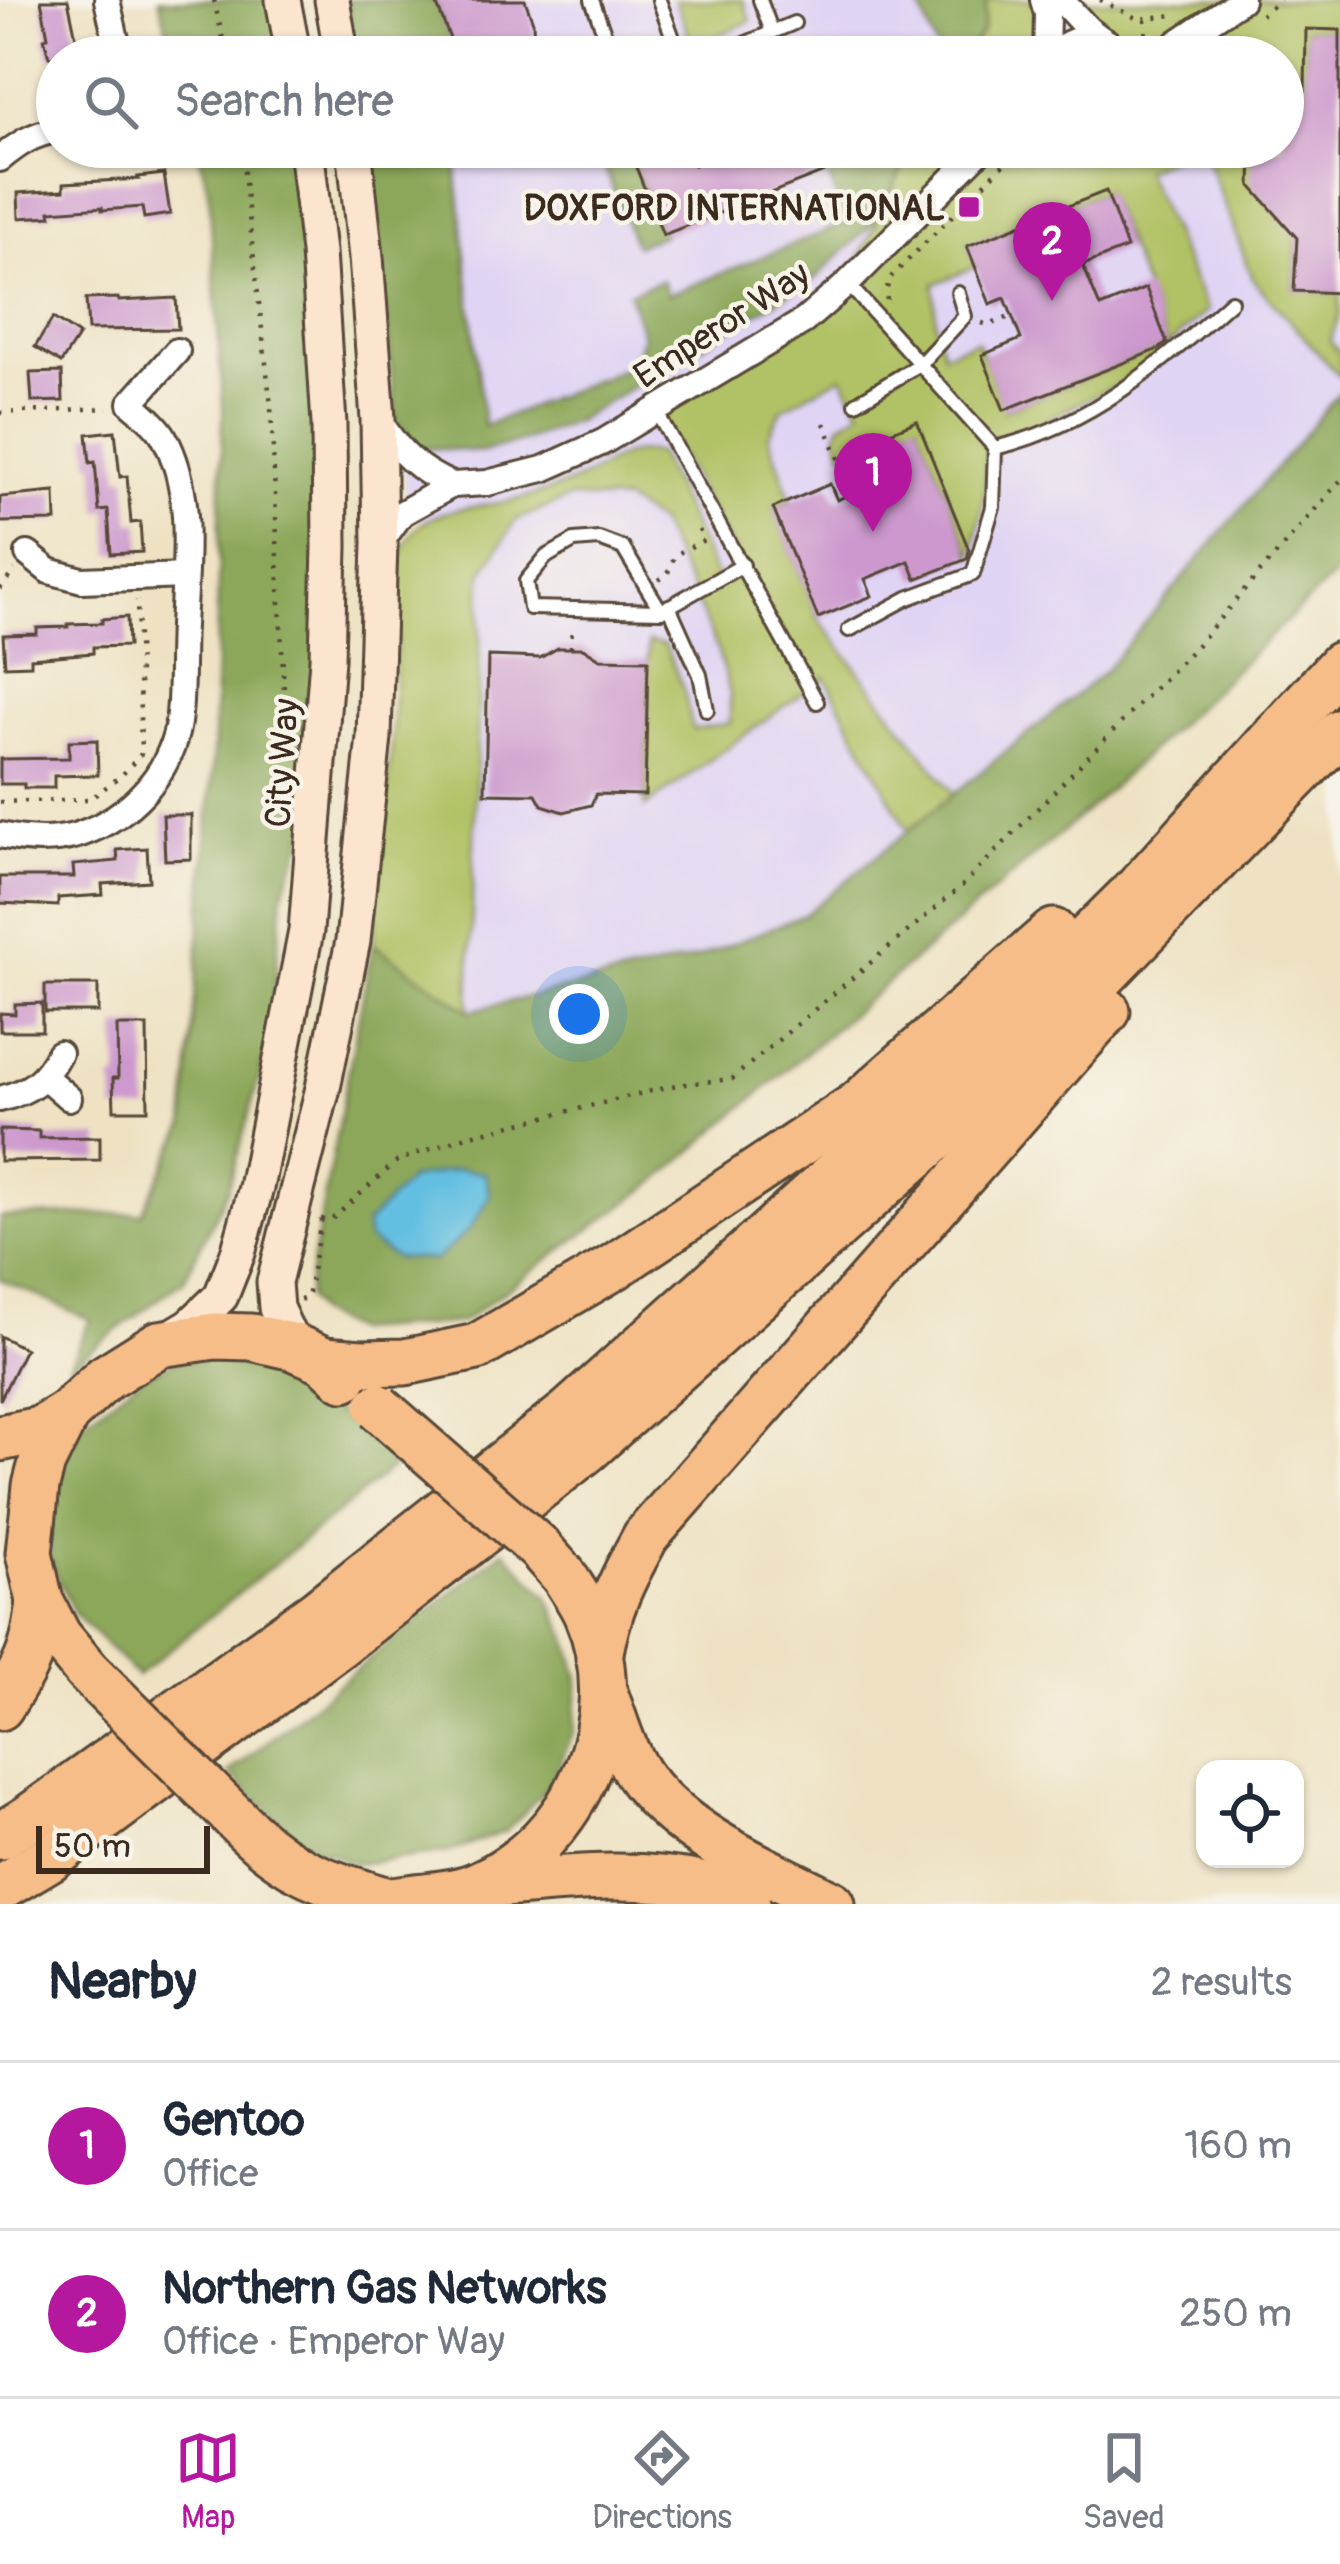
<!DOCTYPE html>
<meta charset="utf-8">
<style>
:root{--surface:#fff;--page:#f6f6f7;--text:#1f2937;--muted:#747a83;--line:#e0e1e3;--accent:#b5179e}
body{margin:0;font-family:Pangolin,sans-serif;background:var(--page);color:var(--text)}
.controls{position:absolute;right:36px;bottom:36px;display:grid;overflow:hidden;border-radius:24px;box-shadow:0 3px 9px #0004}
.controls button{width:108px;height:108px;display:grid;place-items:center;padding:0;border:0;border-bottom:3px solid var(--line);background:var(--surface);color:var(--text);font:60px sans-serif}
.scale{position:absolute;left:36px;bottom:30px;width:174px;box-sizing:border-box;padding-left:12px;border:6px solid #3b2a1e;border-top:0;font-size:33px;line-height:42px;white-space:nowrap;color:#3b2a1e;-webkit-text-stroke:9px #f7f3e8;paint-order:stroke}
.you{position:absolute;left:579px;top:1014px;width:42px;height:42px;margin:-30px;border:9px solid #fff;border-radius:50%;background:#1a73e8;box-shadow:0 0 0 18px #1a73e833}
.badge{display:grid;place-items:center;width:78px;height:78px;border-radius:50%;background:var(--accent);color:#fff;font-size:39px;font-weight:700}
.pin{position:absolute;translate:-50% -99px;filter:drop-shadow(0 3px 6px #0008)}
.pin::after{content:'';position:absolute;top:63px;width:42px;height:36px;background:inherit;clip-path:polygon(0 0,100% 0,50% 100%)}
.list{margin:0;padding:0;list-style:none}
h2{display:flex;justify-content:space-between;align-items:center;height:156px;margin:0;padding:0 48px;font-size:51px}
h2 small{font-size:39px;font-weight:400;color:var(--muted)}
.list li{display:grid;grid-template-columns:78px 1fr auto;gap:36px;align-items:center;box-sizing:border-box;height:168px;padding:0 48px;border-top:3px solid var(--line)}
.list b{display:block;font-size:45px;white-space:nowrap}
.list p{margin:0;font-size:39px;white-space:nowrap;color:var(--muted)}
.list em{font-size:39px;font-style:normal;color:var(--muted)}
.icon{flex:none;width:66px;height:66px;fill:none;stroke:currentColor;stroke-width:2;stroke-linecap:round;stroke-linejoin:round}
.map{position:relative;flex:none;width:1340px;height:1904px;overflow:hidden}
.search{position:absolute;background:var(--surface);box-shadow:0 3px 9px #0004;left:36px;right:36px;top:36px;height:132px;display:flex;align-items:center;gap:30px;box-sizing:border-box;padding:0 42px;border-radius:66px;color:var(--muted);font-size:45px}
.sheet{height:492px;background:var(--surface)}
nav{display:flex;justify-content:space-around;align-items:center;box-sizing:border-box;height:168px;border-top:3px solid var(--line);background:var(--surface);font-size:33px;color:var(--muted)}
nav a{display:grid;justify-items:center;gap:6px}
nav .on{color:var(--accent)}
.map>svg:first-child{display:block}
.built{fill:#e0d4f4}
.green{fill:#b1c165;stroke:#767642;stroke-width:3;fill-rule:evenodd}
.forest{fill:#8ca75a;stroke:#64683c;stroke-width:3}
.water{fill:#63bfe1;stroke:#4f7480;stroke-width:3}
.building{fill:#cc98cd}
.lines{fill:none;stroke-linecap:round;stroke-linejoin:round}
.lane-casing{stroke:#564637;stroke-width:18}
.street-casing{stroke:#564637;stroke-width:30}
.secondary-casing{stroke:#564637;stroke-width:39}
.highway-casing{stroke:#564637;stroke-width:51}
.path{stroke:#564637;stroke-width:4.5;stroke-dasharray:3 9;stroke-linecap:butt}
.lane{stroke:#fff;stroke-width:12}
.street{stroke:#fff;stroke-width:24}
.secondary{stroke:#fce5cf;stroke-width:33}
.highway{stroke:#f7bd88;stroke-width:45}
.highway-bridge-casing{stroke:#564637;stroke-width:51;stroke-linecap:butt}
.highway-bridge{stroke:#f7bd88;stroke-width:45}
.poi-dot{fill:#b5179e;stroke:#f7f3e8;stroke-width:4.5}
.labels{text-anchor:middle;stroke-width:9;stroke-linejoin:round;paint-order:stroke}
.poi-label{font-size:36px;font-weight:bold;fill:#3b2a1e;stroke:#f7f3e8;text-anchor:end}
.street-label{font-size:36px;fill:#3b2a1e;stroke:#f7f3e8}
</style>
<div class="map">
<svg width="1340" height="1904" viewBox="0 0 1340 1904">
<rect width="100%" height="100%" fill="#f7f3e8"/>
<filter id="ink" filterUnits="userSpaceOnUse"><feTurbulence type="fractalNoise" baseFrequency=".00833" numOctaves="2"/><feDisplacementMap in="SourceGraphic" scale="24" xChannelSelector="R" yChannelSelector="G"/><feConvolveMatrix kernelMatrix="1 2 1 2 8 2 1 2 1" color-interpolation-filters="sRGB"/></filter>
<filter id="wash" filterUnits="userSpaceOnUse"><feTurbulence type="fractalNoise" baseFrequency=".004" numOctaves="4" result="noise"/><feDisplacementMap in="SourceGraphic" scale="48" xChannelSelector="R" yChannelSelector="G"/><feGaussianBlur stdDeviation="2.7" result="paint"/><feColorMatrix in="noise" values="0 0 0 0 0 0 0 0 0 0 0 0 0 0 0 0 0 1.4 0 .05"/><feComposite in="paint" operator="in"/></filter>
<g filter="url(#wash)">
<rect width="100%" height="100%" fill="#eee2c3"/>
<path class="built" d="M346,0H1340V392L1103,673L804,915L697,958L469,1011L373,944L392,741L400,563L403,549L410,534L424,522L405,494V468L416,447L396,420L370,147H1283V57H355Z"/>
<g class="green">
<path d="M675,0H743L751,21L693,46Z"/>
<path d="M987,0H1043L1046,57H967L983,29Z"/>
<path d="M1061,0H1340V30L1306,29L1305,90L1283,111V57H1166L1175,44L1146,48L1114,46Z"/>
<path d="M913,147H1191L1144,170L1207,311L1141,369L1116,385L1038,424L1003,438H985C988,482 983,514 972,556L917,422L843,452L837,435L840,424L861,411L842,376L782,409L769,435L791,500L774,508L818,618L954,794L908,831L825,677L645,807L648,642L665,645L684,691L693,730L730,723V694L719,655L693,593L658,523L624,501L570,498L516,520L482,574L469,1011L373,944L392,741L400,563C403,546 409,533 423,523C448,506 477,508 505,502C530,497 555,490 578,480C610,466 619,447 657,453L662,462L717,578L741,566L655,410L847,284ZM1105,191L1168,345L1005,410L977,341L943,353L936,327L934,284L976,267L968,245Z"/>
<path d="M1202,147H1252L1297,238L1294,290L1340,293V313L1330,341L1340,354V377L1254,281Z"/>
</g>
<g class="forest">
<path d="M159,0H283L294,57H174Z"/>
<path d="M346,0H435L457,57H355Z"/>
<path d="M917,0H987L983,29L967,57H940Z"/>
<path d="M197,147H306L318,252V802L283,893L270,1039L228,1189L184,1280L69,1366L90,1320L0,1279V1217L142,1213L185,1126L213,761L223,409L209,191Z"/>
<path d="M370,147H461L456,164L484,426L632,365L643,336L629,293L662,280L668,295L846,223L827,171L843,149L913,147L877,219L817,277L576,421L524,441L483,452L416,447L396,420Z"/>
<path d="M597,147H628L663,235L635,246Z"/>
<path d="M1340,392V570L1091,807L661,1178L460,1323L353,1331L318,1314L307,1298L309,1278L373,944L469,1011L697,958L804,915L1103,673Z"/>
<path d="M225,1359L299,1379L397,1464L137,1676L74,1613L49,1557L54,1487L78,1426L142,1376L177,1361Z"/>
<path d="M504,1550L548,1597L567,1636L579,1679L574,1731L551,1784L506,1831L449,1852L355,1864L300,1841L229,1773Z"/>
</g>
<path class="water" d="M459,1169L485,1173L490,1196L471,1228L435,1260L395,1258L368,1240L366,1224L410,1179Z"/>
<g id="blocks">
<g class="building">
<path d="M41,0H68L80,57H49L44,38L48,37Z"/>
<path d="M435,0H525L533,22L534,46L558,36L565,57H457Z"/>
<path d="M1306,29L1340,30V293L1294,291L1297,238L1251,186L1252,147H1283V111L1305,90Z"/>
<path d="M628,147H687L694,165L739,147H817L827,171L663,235Z"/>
<path d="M164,174L170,214L144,218L142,207L102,210V207L50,211L51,216L19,218L18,193L64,190V183L139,179L138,177Z"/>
<path d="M1106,191L1127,248L1083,265L1100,307L1146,288L1167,343L1159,349L1004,410L982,355L1021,339L1005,298L990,304L967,246Z"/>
<path d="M118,298L119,301L176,298L178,329L88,330L86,299Z"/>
<path d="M53,318L79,335L61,363L35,347Z"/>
<path d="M62,372L63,401L32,402L30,373Z"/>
<path d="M917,421L969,550L967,559L916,579L909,561L865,579L872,596L818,618L773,508L830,484L837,500L879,482L863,443Z"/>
<path d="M115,431L120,477L127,476L131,523L140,522L142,552L111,554L108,510L99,511L95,462L90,463L87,434Z"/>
<path d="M55,492L56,521L0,522V497Z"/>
<path d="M127,617L128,646L93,647V653L31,658V665L5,666L3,635L37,634V628L68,627V624L102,623V619Z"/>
<path d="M558,648H583L600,659L648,660L645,795L596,794L591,805L564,812L542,805L536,794L485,793L488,656L540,658Z"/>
<path d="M97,740L98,775L54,776V788H24V784H0V759L69,758V741Z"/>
<path d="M163,815H191V859L165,860Z"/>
<path d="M147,848L149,881L102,884L103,895L58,898V906L0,903V877H74L73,865L118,861L117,850Z"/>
<rect x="45" y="985" width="53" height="27"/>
<path d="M42,1003V1031H0V1013L15,1014V1004Z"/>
<path d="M117,1026H147L148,1110H114L113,1078H118Z"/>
<path d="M0,1130L39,1131V1138L100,1137V1160L0,1161Z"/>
<path d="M0,1336L25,1349L0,1400Z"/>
</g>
</g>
</g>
<g filter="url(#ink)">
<use href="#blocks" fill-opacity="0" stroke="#564637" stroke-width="3"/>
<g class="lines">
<defs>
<g id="lane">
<path d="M592,0L613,57"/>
<path d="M659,0L680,57"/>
<path d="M760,0L772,32"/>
<path d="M713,57L794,23"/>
<path d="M470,154L487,147"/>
<path d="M848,284L995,448L993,507L973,574L908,598L849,630"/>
<path d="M856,403L920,364L965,316L958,293"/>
<path d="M656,411L817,702"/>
<path d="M995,448C1090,426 1161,364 1231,301"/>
<path d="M669,606L700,675L707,710"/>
<path d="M661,611L623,548L599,539L574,541L546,557L526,581L530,608L661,611L743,565"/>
</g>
<g id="street">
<path d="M107,0L120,57"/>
<path d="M1043,0L1047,14L1046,57"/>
<path d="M1061,0L1088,29L1126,57"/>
<path d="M1050,57C1066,41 1084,34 1107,42"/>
<path d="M1166,57L1177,43L1241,0"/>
<path d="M0,159C18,144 33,134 57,130"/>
<path d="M380,421C398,452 419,471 452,485"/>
<path d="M380,543L402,513L452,485L487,483L543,469L603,442L804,321L847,284L984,147"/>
<path d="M28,554L49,571L82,580L184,576"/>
<path d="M0,835C23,840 51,842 74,836C120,823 163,783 175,737C183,710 180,656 182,626C185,564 195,491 163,435C156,423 141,412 131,403L177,351"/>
<path d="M46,1078L69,1098"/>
<path d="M0,1099C31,1091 44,1081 59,1053"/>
</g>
<g id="secondary">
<path d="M283,0L294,57"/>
<path d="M332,0L342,57"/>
<path d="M166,1340L191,1325L221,1296L238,1253L256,1188L306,931L327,659L330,547L329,424L318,252L306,147"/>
<path d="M294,1347L276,1308L274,1282L323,1088L353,941L374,737L380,543L378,419L366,257L354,147"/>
</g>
<g id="highway">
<path d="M324,1360L362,1363L405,1362L477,1347L614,1267L857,1105L1053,932"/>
<path d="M0,1438L39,1430L66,1414"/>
<path d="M599,1657C608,1607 622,1580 646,1536L1107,1011"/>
<path d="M86,1670L58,1636L40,1601L29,1553L36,1486L42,1463L66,1414L105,1378L159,1344L215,1336L251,1337L294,1347L324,1360L344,1378"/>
<path d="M605,1695C616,1724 624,1756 643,1781C690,1841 767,1870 832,1904"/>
<path d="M0,1707C27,1666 35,1650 40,1601"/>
<path d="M236,1819C274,1859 308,1878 360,1892C369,1895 379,1899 387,1900C396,1900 406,1898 415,1897C435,1895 459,1893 477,1885C578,1842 631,1716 587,1615C581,1601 572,1589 564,1576"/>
<path d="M0,1836L26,1820L317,1612L570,1411L984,1040L1137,889L1340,665"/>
<path d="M482,1886C556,1880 632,1869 705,1886C719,1890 734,1898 747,1904"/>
<path d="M0,1888L50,1858L337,1646L588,1449L1007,1075L1340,732"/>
</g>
</defs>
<use href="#lane" class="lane-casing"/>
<use href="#street" class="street-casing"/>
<use href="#secondary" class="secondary-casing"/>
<use href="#highway" class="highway-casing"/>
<g class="path">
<path d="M214,0L227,57"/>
<path d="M1100,0L1138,19L1174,15"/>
<path d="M1261,15L1280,0"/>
<path d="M1145,19L1146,43"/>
<path d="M1203,57L1238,33"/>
<path d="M241,147L271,407L288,781"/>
<path d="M887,300L886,294L889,279L1012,156C1050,149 1085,161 1122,147"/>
<path d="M982,323L989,325L1012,316"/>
<path d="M0,413L108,408"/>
<path d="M824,423L853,493"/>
<path d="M659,580L667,575L675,555L704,540L697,526"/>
<path d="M0,589L15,570"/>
<path d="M571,648L572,624"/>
<path d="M0,802L90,799L122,775L141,754L137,600"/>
<path d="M321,1219L331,1220L397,1161L467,1136L676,1085L732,1079L963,885L1195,647L1340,481"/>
<path d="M300,1300L307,1298L322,1216"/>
</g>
<use href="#lane" class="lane"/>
<use href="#street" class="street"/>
<use href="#secondary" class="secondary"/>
<use href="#highway" class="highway"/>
<defs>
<g id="highway-bridge">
<path d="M378,1407L539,1548L564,1576"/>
<path d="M86,1670L236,1819"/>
</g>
</defs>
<use href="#highway-bridge" class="highway-bridge-casing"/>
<use href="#highway-bridge" class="highway-bridge"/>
</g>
</g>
<rect class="poi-dot" x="957" y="195" width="24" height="24" rx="6"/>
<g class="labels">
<g class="poi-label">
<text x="945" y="220">DOXFORD INTERNATIONAL</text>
</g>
<g class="street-label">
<text transform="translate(721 324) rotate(-33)" y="13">Emperor Way</text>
<text transform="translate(281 763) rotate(-86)" y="13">City Way</text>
</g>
</g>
</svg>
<div class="controls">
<button><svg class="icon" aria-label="locate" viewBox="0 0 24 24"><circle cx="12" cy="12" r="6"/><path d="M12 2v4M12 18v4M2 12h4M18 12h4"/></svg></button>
</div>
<div class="scale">50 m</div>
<div class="you"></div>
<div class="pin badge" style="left:873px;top:532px">1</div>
<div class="pin badge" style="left:1052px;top:301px">2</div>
<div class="search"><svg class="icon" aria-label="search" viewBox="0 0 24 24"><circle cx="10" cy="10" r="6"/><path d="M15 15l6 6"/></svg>Search here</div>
</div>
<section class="sheet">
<h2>Nearby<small>2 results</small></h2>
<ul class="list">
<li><span class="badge">1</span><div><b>Gentoo</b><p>Office</p></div><em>160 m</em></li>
<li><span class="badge">2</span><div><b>Northern Gas Networks</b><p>Office · Emperor Way</p></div><em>250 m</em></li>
</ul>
</section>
<nav>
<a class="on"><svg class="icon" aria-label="map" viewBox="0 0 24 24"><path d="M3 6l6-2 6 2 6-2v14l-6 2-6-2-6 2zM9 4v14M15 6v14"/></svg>Map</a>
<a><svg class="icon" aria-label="directions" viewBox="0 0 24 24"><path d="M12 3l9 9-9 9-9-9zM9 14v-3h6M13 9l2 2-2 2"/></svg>Directions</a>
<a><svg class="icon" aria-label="saved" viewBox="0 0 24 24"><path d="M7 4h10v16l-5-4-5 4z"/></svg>Saved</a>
</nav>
